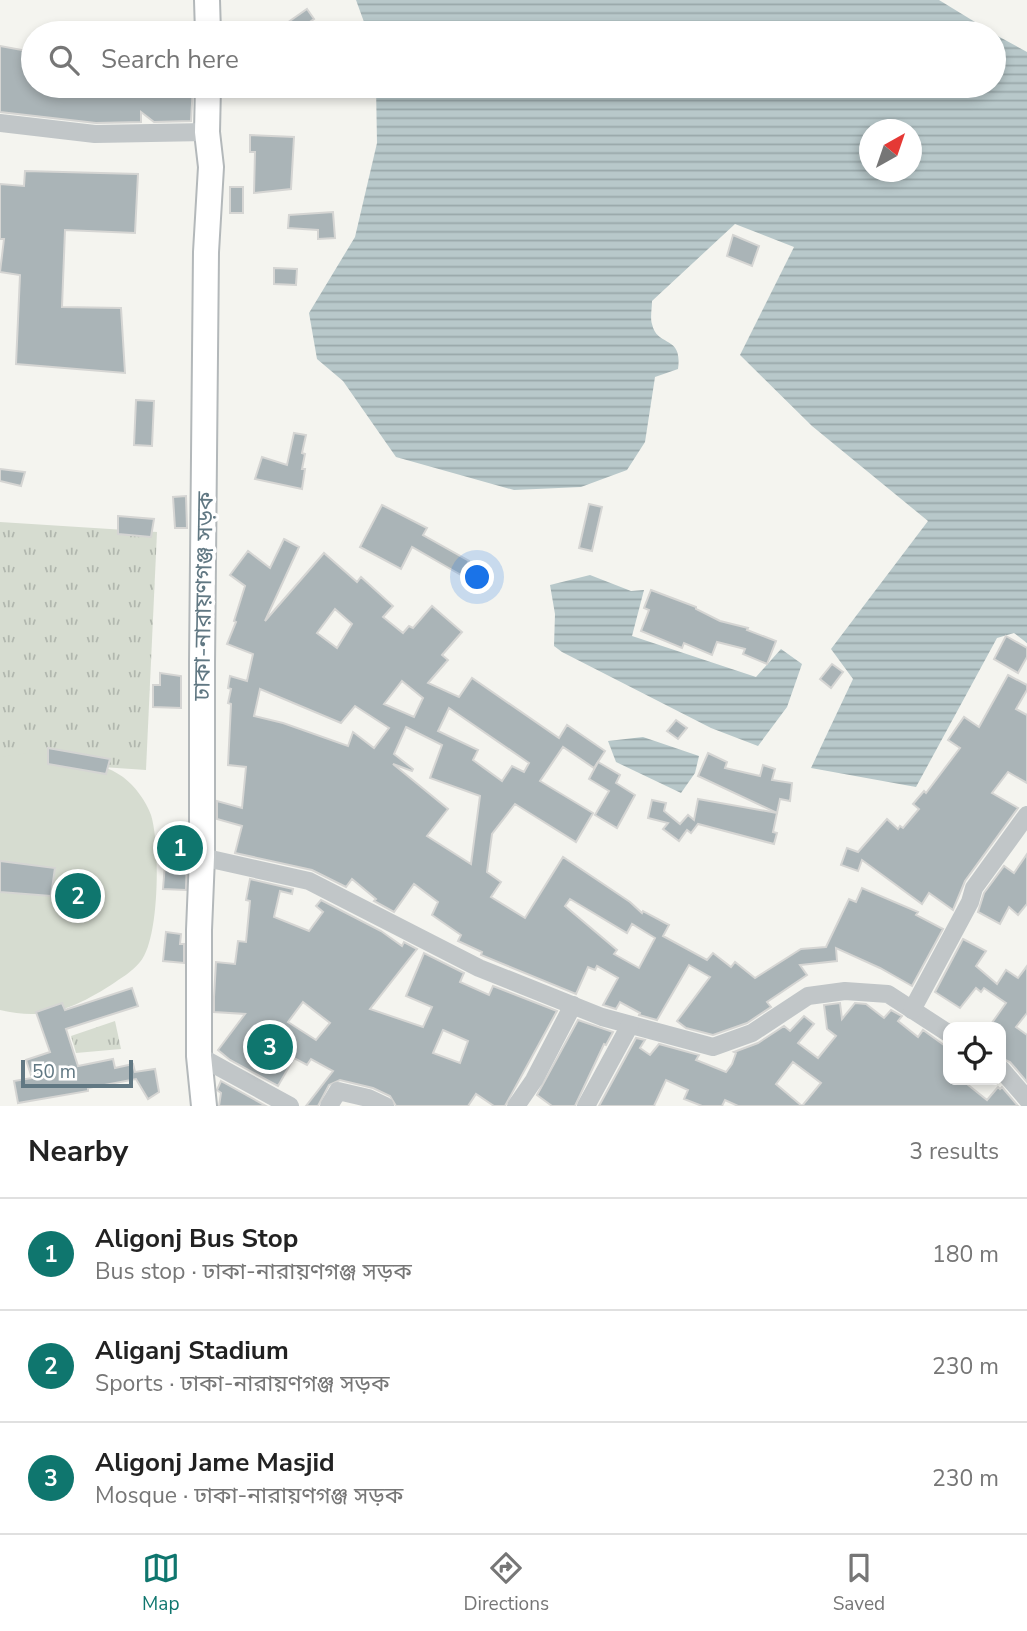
<!DOCTYPE html>
<meta charset="utf-8">
<style>
:root{--surface:#fff;--page:#f2f2f2;--text:#222;--muted:#767676;--line:#e0e0e0;--accent:#0f766e}
body{margin:0;font-family:"Nunito Sans","Noto Sans Bengali",sans-serif;background:var(--page);color:var(--text)}
.controls{position:absolute;right:21px;bottom:21px;display:grid;overflow:hidden;border-radius:14px;box-shadow:0 4px 10px #0003}
.controls button{width:63px;height:63px;display:grid;place-items:center;padding:0;border:0;border-bottom:2px solid var(--line);background:var(--surface);color:var(--text);font:35px sans-serif}
.compass{position:absolute;left:859px;top:119px;width:63px;height:63px;border-radius:50%;background:var(--surface);box-shadow:0 4px 10px #0003;rotate:40deg}
.scale{position:absolute;left:21px;bottom:18px;width:112px;box-sizing:border-box;padding-left:7px;border:4px solid #617883;border-top:0;font-size:19px;line-height:24px;white-space:nowrap;color:#617883;-webkit-text-stroke:5px #fff;paint-order:stroke}
.you{position:absolute;left:478px;top:578px;width:24px;height:24px;margin:-18px;border:5px solid #fff;border-radius:50%;background:#1a73e8;box-shadow:0 0 0 10px #1a73e833}
.badge{display:grid;place-items:center;width:46px;height:46px;border-radius:50%;background:var(--accent);color:#fff;font-size:23px;font-weight:700}
.pin{position:absolute;translate:-50% -50%;border:4px solid #fff;box-shadow:0 2px 7px #0006}
.list{margin:0;padding:0;list-style:none}
h2{display:flex;justify-content:space-between;align-items:center;height:91px;margin:0;padding:0 28px;font-size:30px}
h2 small{font-size:23px;font-weight:400;color:var(--muted)}
.list li{display:grid;grid-template-columns:46px 1fr auto;gap:21px;align-items:center;box-sizing:border-box;height:112px;padding:0 28px;border-top:2px solid var(--line)}
.list b{display:block;font-size:26px;white-space:nowrap}
.list p{margin:0;font-size:23px;white-space:nowrap;color:var(--muted)}
.list em{font-size:23px;font-style:normal;color:var(--muted)}
.icon{flex:none;width:38px;height:38px;fill:none;stroke:currentColor;stroke-width:2;stroke-linecap:round;stroke-linejoin:round}
.map{position:relative;flex:none;width:1027px;height:1106px;overflow:hidden}
.search{position:absolute;background:var(--surface);box-shadow:0 4px 10px #0003;left:21px;right:21px;top:21px;height:77px;display:flex;align-items:center;gap:18px;box-sizing:border-box;padding:0 24px;border-radius:38px;color:var(--muted);font-size:26px}
.sheet{height:427px;background:var(--surface)}
nav{display:flex;justify-content:space-around;align-items:center;box-sizing:border-box;height:98px;border-top:2px solid var(--line);background:var(--surface);font-size:19px;color:var(--muted)}
nav a{display:grid;justify-items:center;gap:4px}
nav .on{color:var(--accent)}
.map>svg:first-child{display:block}
.grass{fill:url(#grass-tufts)}
.garden{fill:#d6dcd0}
.water{fill:url(#water-rules);fill-rule:evenodd}
.building{fill:#aab4b7;stroke:#d5d5d3;stroke-width:2;fill-rule:evenodd}
.lines{fill:none;stroke-linecap:round;stroke-linejoin:round}
.highway-casing{stroke:#b3b8ba;stroke-width:28}
.minor{stroke:#c1c6c8;stroke-width:18}
.highway{stroke:#fff;stroke-width:24}
.labels{text-anchor:middle;stroke-width:7;stroke-linejoin:round;paint-order:stroke}
.street-label{font-size:23px;fill:#617883;stroke:#fff}
</style>
<div class="map">
<svg width="1027" height="1106" viewBox="0 0 1027 1106">
<defs>
<pattern id="grass-tufts" width="24" height="20" patternUnits="userSpaceOnUse" patternTransform="scale(1.75)"><rect width="24" height="20" fill="#d6dcd0"/><path d="M3 7l-1-3M5 7V3M7 7l1-3M15 17l-1-3M17 17v-4M19 17l1-3" fill="none" stroke="#b1b7ae"/></pattern>
<pattern id="water-rules" width="6" height="5" patternUnits="userSpaceOnUse" patternTransform="scale(1.75)"><rect width="6" height="5" fill="#b8c8ca"/><path d="M0 2.5h6" fill="none" stroke="#99a7a9"/></pattern>
</defs>
<rect width="100%" height="100%" fill="#f4f4ef"/>
<g class="grass">
<path d="M0,522L157,532L146,770L0,760Z"/>
<path d="M115,1021L121,1049L76,1053L71,1036Z"/>
</g>
<path class="garden" d="M30,753C56,755 102,761 123,777C135,786 146,801 151,815C160,844 160,939 140,962C132,972 121,978 111,985C73,1009 45,1021 0,1010V757Z"/>
<g class="water">
<path d="M356,0H939L993,33H368Z"/>
<path d="M994,34L1027,52V643L1014,633L997,638L916,787L811,768L853,679L831,649L928,521L812,426L740,355L794,247L735,224L652,301C652,308 650,318 652,324C657,348 683,334 678,369L655,377L645,442L627,470L581,487L514,490L396,457L343,381L317,359L309,313L355,237L377,143L376,86H994ZM870,130H912V172H870Z"/>
<path d="M590,575L631,591L644,590L632,636L756,677L781,649L802,664L787,707L758,746L711,728L562,652L554,646L555,614L550,585Z"/>
<path d="M643,737L699,756L695,773L681,793L616,762L608,741Z"/>
</g>
<g class="building">
<path d="M307,9L314,19L294,33L287,23Z"/>
<path d="M0,46L33,52V86H64V88L88,90V86H193L191,121L154,122L141,112V122L96,123L0,112Z"/>
<path d="M250,135L294,137L291,189L254,193L255,152H250Z"/>
<path d="M25,171L138,174L135,233L65,230L62,307L121,308L125,373L16,364L20,275L0,272L4,239H0V184L24,186Z"/>
<rect x="230" y="187" width="13" height="26"/>
<path d="M333,212L335,238L318,239V230L288,228L289,215Z"/>
<path d="M733,235L759,246L752,266L727,256Z"/>
<path d="M274,268L297,269L296,285L274,284Z"/>
<path d="M136,400L154,401L152,446L134,445Z"/>
<path d="M294,433L306,435L302,453L305,454L302,469H305L302,489L255,479L262,457L287,465Z"/>
<path d="M0,469L25,472L21,486L0,481Z"/>
<path d="M186,496L187,528H175L173,497Z"/>
<path d="M589,504L602,507L592,551L579,548Z"/>
<path d="M382,505L427,528L423,535L469,561L461,575L412,547L401,569L360,547Z"/>
<path d="M118,516L154,519L151,537L118,534Z"/>
<path d="M284,539L299,547L265,621L324,553L357,582L361,577L393,606L383,617L403,633L409,626L413,628L432,606L462,632L442,655L448,660L428,683L459,697L472,678L559,738L567,725L605,751L594,768L563,747L540,781L593,813L576,842L515,804L492,834L487,872L501,882L491,897L525,918L563,857L630,902L642,913L643,911L669,925L663,936L707,960L713,953L731,967L735,962L755,978L801,949L826,947L849,899L856,902L862,888L918,912L916,915L943,929L912,986L880,968L836,948L837,961L800,965L807,975L767,1002L771,1007L747,1023L713,1035L686,1028L677,1021L710,977L689,965L657,1020L639,1015L640,1013L620,1002L616,1009L603,1005L618,978L597,966L595,970L588,967L576,994L481,955L482,952L458,941L461,935L432,915L438,902L414,884L394,912L374,901L376,899L352,879L346,887L312,870L235,853L242,826L217,819V801L242,808L246,767L228,765L231,704L228,703L231,689L228,688L230,676L247,681L253,654L227,644L236,622L234,621L245,586L230,575L248,551L270,568ZM335,609L352,624L337,648L317,633ZM402,681L423,698L414,717L384,704ZM260,689L341,723L355,706L389,728L374,748L353,732L348,746L283,723L254,716ZM449,708L529,763L524,772L512,766L502,781L473,760L478,750L438,731ZM406,727L442,745L430,778L480,796L471,864L427,836L448,809L393,764L412,771L413,769L394,754ZM570,899L627,933L632,924L655,938L639,968L614,954L617,950L565,906Z"/>
<path d="M651,590L696,607V609L720,621L748,628L747,630L776,641L767,664L743,654L745,649L717,642L712,655L684,643L682,648L641,631L649,610L644,608Z"/>
<path d="M1006,636L1027,648V657L1018,673L994,659Z"/>
<path d="M832,664L843,672L831,688L820,679Z"/>
<path d="M160,673L181,676V708L153,707V685H160Z"/>
<path d="M1008,675L1027,685V690L1016,709L1027,715V783L1008,772L992,793L1018,808L965,881L953,910L929,893L922,904L862,860L858,871L841,865L847,848L858,852L887,819L898,829L900,826L903,828L919,809L913,804L924,791L926,793L960,748L948,740L964,717L979,727Z"/>
<path d="M676,720L687,728L678,739L667,731Z"/>
<path d="M48,748L110,759L106,774L48,764Z"/>
<path d="M708,753L727,762L725,768L760,776L763,765L775,769L772,780L792,783L790,801L780,799L777,813L698,776Z"/>
<path d="M598,762L620,775L616,783L635,795L617,828L595,815L609,791L589,779Z"/>
<path d="M698,799L777,813L773,832L777,833L774,844L698,824L691,833L687,830L679,841L663,829L668,823L648,818L652,800L666,803L664,811L680,824L688,815L694,820Z"/>
<path d="M166,851L187,852L186,890L163,889Z"/>
<path d="M1027,854V904L1018,915L1009,907L1000,924L978,912L984,893L1004,866L1014,873Z"/>
<path d="M0,861L55,868L51,896L0,892Z"/>
<path d="M250,879L293,889L292,894L280,891L274,917L309,931L323,912L316,906L321,900L381,931L402,946L404,942L417,949L370,1009L423,1027L432,1007L406,996L424,953L464,973L460,982L489,995L493,986L557,1011L505,1106H494L476,1094L468,1106H396L390,1096L373,1088L340,1080L329,1085L318,1106H306L333,1071L311,1059L307,1065L294,1058L278,1086L230,1060L218,1050L245,1014L214,1012V997L216,962L235,964L238,941L246,942L250,901L246,900ZM303,1002L330,1023L316,1040L288,1022ZM443,1030L468,1041L460,1063L433,1053Z"/>
<path d="M166,932L181,934L180,944H184V963L163,961Z"/>
<path d="M963,939L986,951L976,966L997,984L1006,970L1018,978L1027,966V1013L1016,1027L1027,1035V1082L1010,1062L1001,1058V1027H989L1006,1003L984,988L981,992L976,988L960,1008L935,992Z"/>
<path d="M132,988L138,1006L66,1029L78,1066L113,1059L115,1068L133,1064L135,1072L155,1069L159,1092L148,1099L136,1079L88,1088V1091L18,1103L14,1081L32,1078L26,1060L50,1052L36,1012L62,1003L65,1010Z"/>
<path d="M840,1003L842,1019L855,1003L866,1004L884,1018L891,1010L902,1016L898,1021L918,1037L923,1030L948,1048V1080H962L987,1100L998,1087L1000,1089L1002,1087L1018,1106H738L725,1100L722,1106H702L684,1099L688,1090L666,1080L654,1106H599L636,1038L645,1040L640,1048L650,1055L659,1044L699,1055L696,1060L726,1072L732,1064L736,1053L734,1052L758,1043L784,1026L790,1031L804,1016L814,1024L798,1043L818,1058L836,1036L827,1029L824,1005ZM793,1062L821,1083L802,1106L776,1084Z"/>
<path d="M578,1020L613,1032L606,1045L604,1044L575,1106H552L537,1095Z"/>
<path d="M221,1081L266,1106H219L221,1093L217,1090Z"/>
</g>
<g class="lines">
<defs>
<g id="highway">
<path d="M207,0L208,33"/>
<path d="M204,1106L199,1056V930L202,857V663L206,252L211,167L207,132L208,86"/>
</g>
</defs>
<use href="#highway" class="highway-casing"/>
<g class="minor">
<path d="M0,123L95,134L207,132"/>
<path d="M202,857L309,881L479,968L602,1017L713,1047L752,1033L808,996L845,991L888,994L948,1033"/>
<path d="M912,1010L970,902L974,888L1027,815"/>
<path d="M199,1056L290,1106"/>
<path d="M1001,1069L1027,1099"/>
<path d="M329,1106L338,1091L368,1098L385,1106"/>
<path d="M516,1106L534,1080L573,1005"/>
<path d="M586,1106L630,1025"/>
</g>
<use href="#highway" class="highway"/>
</g>
<g class="labels">
<g class="street-label">
<text transform="translate(203 596) rotate(-89)" y="8">ঢাকা-নারায়ণগঞ্জ সড়ক</text>
</g>
</g>
</svg>
<div class="controls">
<button><svg class="icon" aria-label="locate" viewBox="0 0 24 24"><circle cx="12" cy="12" r="6"/><path d="M12 2v4M12 18v4M2 12h4M18 12h4"/></svg></button>
</div>
<svg class="compass" viewBox="-18 -18 36 36"><path d="M0-13l5 13h-10z" fill="#e53935"/><path d="M0 13l5-13h-10z" fill="#767676"/></svg>
<div class="scale">50 m</div>
<div class="you"></div>
<div class="pin badge" style="left:180px;top:848px">1</div>
<div class="pin badge" style="left:78px;top:896px">2</div>
<div class="pin badge" style="left:270px;top:1047px">3</div>
<div class="search"><svg class="icon" aria-label="search" viewBox="0 0 24 24"><circle cx="10" cy="10" r="6"/><path d="M15 15l6 6"/></svg>Search here</div>
</div>
<section class="sheet">
<h2>Nearby<small>3 results</small></h2>
<ul class="list">
<li><span class="badge">1</span><div><b>Aligonj Bus Stop</b><p>Bus stop · ঢাকা-নারায়ণগঞ্জ সড়ক</p></div><em>180 m</em></li>
<li><span class="badge">2</span><div><b>Aliganj Stadium</b><p>Sports · ঢাকা-নারায়ণগঞ্জ সড়ক</p></div><em>230 m</em></li>
<li><span class="badge">3</span><div><b>Aligonj Jame Masjid</b><p>Mosque · ঢাকা-নারায়ণগঞ্জ সড়ক</p></div><em>230 m</em></li>
</ul>
</section>
<nav>
<a class="on"><svg class="icon" aria-label="map" viewBox="0 0 24 24"><path d="M3 6l6-2 6 2 6-2v14l-6 2-6-2-6 2zM9 4v14M15 6v14"/></svg>Map</a>
<a><svg class="icon" aria-label="directions" viewBox="0 0 24 24"><path d="M12 3l9 9-9 9-9-9zM9 14v-3h6M13 9l2 2-2 2"/></svg>Directions</a>
<a><svg class="icon" aria-label="saved" viewBox="0 0 24 24"><path d="M7 4h10v16l-5-4-5 4z"/></svg>Saved</a>
</nav>
